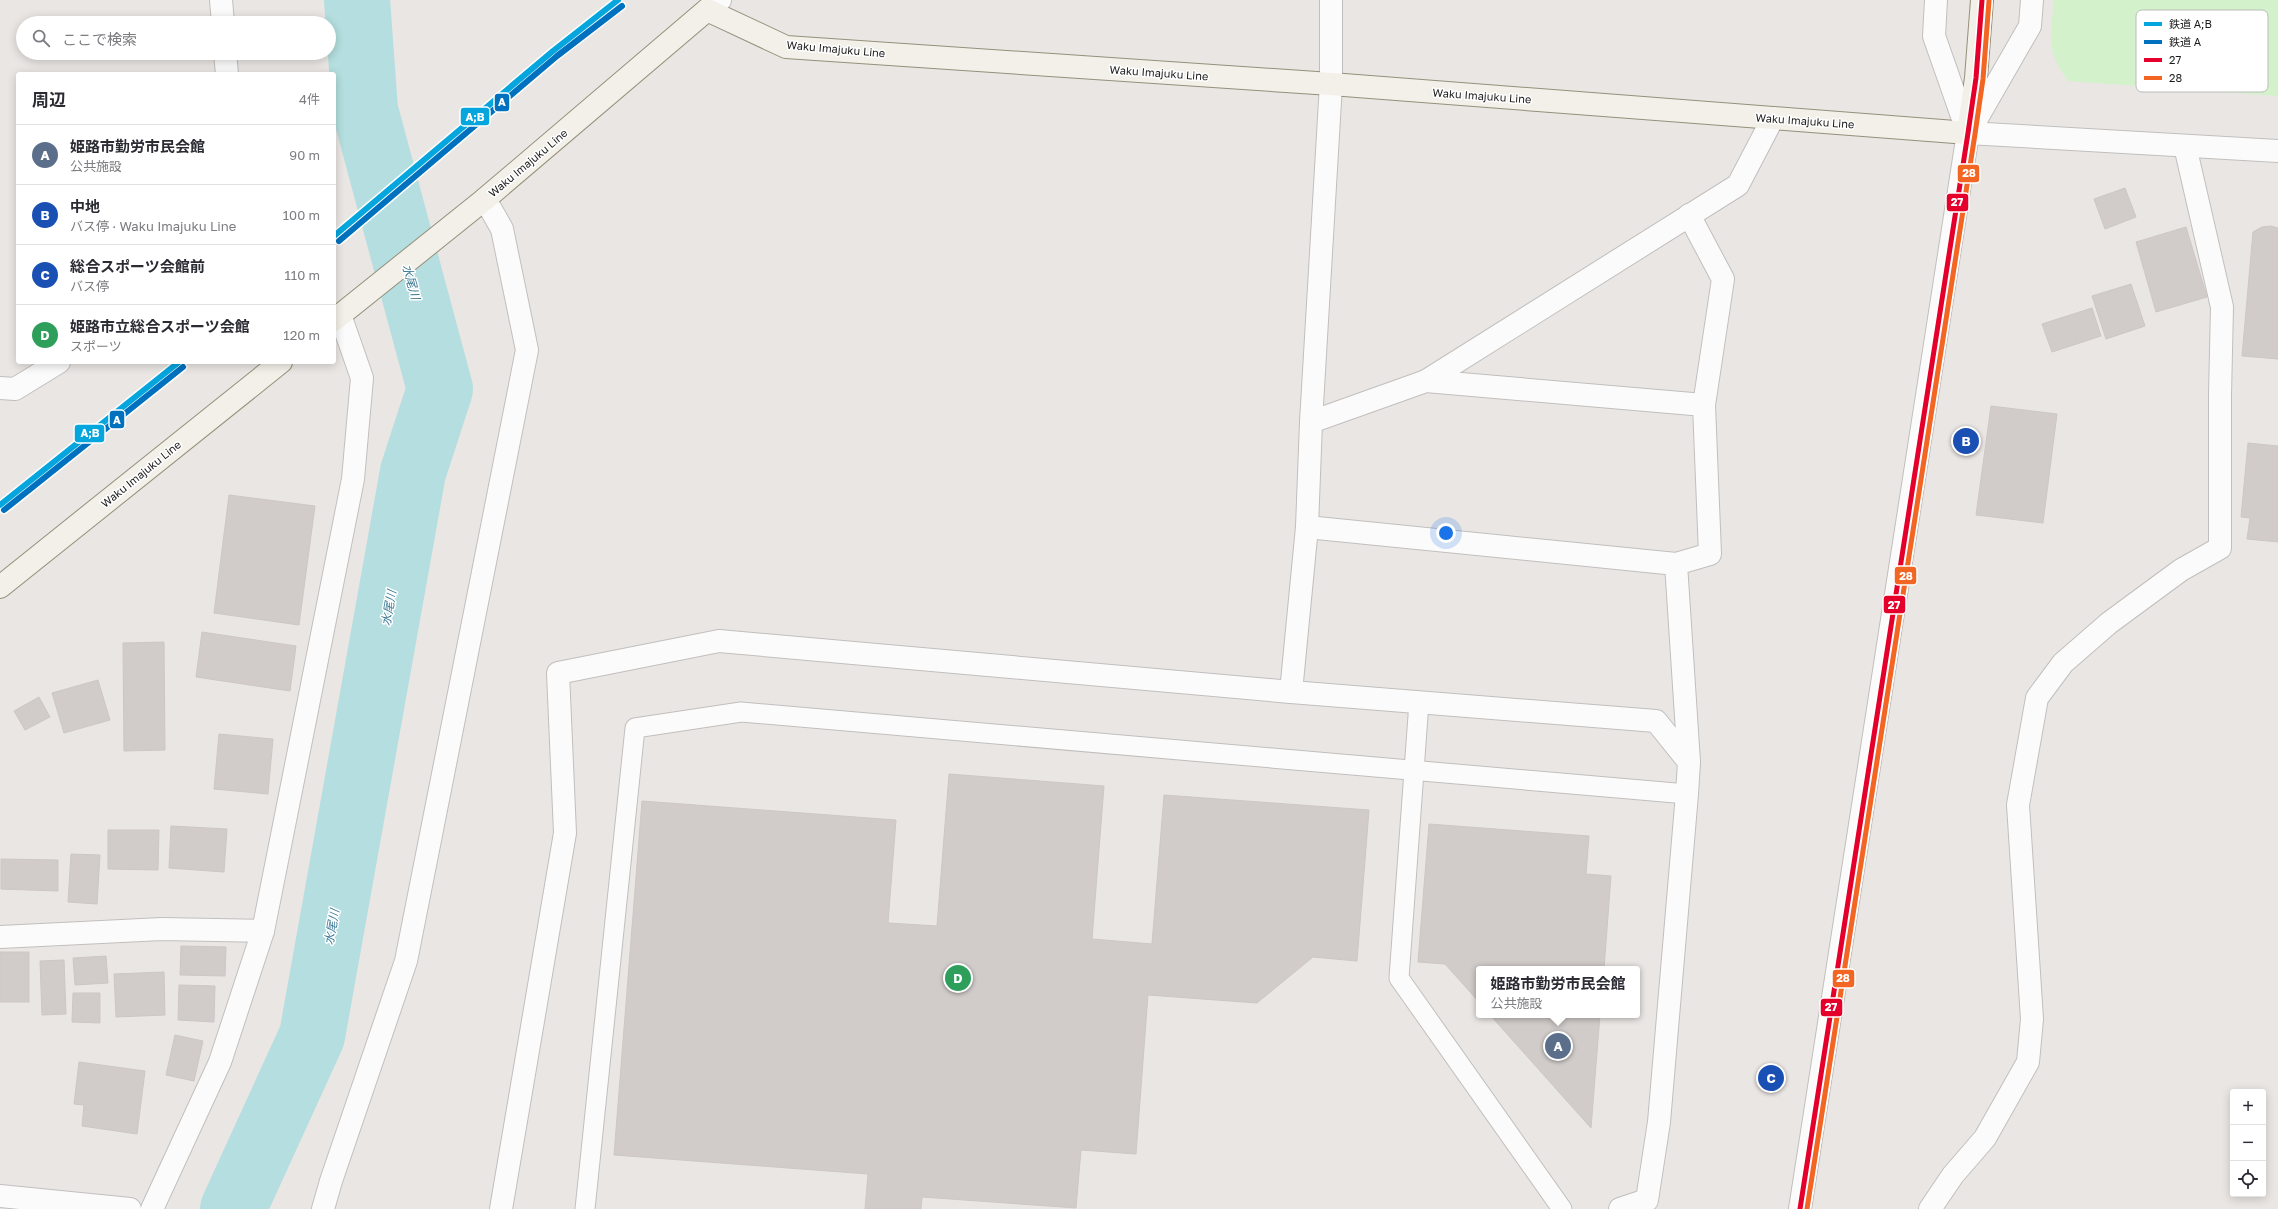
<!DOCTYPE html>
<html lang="ja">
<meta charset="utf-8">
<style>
:root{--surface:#fff;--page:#f7f7f7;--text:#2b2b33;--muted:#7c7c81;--line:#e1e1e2;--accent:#1a73e8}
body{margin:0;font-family:"Golos Text","Noto Sans JP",sans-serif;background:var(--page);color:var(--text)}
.controls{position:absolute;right:12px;bottom:12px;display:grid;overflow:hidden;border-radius:4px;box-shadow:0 2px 10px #0003}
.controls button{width:36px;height:36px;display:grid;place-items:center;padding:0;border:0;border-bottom:1px solid var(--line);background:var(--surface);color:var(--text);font:20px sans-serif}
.you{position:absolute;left:1446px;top:533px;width:14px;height:14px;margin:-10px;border:3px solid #fff;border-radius:50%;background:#1a73e8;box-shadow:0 0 0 6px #1a73e833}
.badge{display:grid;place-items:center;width:26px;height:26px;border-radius:50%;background:var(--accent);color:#fff;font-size:13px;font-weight:700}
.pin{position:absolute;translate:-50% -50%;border:2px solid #fff;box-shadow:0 1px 4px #0006}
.popup{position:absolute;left:1476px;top:966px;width:164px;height:52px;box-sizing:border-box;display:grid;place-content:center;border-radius:4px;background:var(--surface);filter:drop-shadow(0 1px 3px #0005);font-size:13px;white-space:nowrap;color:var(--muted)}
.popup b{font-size:15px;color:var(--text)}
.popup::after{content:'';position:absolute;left:50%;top:100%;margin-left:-8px;border:8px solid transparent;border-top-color:var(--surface)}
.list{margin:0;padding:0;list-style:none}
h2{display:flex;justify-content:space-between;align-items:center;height:52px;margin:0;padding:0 16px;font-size:17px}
h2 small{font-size:13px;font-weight:400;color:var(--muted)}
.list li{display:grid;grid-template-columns:26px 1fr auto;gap:12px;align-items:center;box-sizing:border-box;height:60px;padding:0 16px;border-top:1px solid var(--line)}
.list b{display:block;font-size:15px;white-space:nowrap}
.list p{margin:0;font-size:13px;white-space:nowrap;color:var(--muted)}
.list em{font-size:13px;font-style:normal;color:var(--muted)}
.icon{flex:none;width:22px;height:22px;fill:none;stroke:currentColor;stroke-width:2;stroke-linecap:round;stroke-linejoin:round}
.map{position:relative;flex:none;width:2278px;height:1209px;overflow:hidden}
.search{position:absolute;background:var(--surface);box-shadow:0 2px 10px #0003;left:16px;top:16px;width:320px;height:44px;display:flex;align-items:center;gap:10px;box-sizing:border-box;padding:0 14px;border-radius:22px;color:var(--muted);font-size:15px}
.panel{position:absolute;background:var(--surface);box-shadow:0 2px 10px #0003;left:16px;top:72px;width:320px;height:292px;border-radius:4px}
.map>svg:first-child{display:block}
.park{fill:#d3f2cc}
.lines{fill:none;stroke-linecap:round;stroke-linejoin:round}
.river{stroke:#b4dedf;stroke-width:66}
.building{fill:#d1ccca;stroke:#cdc7c4}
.service-casing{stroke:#c1bfbe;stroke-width:21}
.minor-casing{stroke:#c1bfbe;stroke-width:24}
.tertiary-casing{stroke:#c1bfbe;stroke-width:24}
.secondary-casing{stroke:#94907b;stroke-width:24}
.service{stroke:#fcfbfb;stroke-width:19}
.minor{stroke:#fcfbfb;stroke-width:22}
.tertiary{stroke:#fcfbfb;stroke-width:22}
.secondary{stroke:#f2f0e8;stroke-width:22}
.bus-1-casing{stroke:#fff;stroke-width:8}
.bus-2-casing{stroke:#fff;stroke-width:8}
.bus-1{stroke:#e4002b;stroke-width:5}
.bus-2{stroke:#f26522;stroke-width:5}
.rail-1-casing{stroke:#fff;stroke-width:9}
.rail-2-casing{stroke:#fff;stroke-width:9}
.rail-1{stroke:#04a6dd;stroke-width:6}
.rail-2{stroke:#0071be;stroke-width:6}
.labels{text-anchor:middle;stroke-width:3;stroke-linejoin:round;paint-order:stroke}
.street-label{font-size:11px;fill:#1b1b1b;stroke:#fff}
.water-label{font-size:12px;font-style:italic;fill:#3d7a96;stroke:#fff}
.key{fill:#fff;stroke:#bbb;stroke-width:1}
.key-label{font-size:11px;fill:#1b1b1b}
.line-badge{stroke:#fff;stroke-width:1.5}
.badge-label{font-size:11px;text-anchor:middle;font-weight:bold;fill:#fff}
</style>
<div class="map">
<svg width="2278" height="1209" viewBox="0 0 2278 1209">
<rect width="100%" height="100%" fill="#eae6e3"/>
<path class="park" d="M2054,0H2278V96L2068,81C2045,49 2051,37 2054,0Z"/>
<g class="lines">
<path class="river" d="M233,1209L312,1036L413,472L440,389L365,110L357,0"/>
</g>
<g class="building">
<path d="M2125,188L2136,217L2105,229L2094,199Z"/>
<path d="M2271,226L2278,228V359L2242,356L2253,232L2262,227Z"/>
<path d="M2186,227L2207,297L2156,312L2136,242Z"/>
<path d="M2131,284L2145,326L2106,339L2092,296Z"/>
<path d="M2092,308L2101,336L2052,352L2042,324Z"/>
<path d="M1991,406L2057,414L2043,523L1976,515Z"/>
<path d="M2248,443L2278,446V542L2247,539L2250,518L2241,517Z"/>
<path d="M229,495L315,506L299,625L214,613Z"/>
<path d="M202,632L296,646L290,691L196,677Z"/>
<path d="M164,642L165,750L124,751L123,643Z"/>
<path d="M98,680L110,720L64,733L52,693Z"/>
<path d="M39,697L50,717L25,730L14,711Z"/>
<path d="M219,734L273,739L268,794L214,789Z"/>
<path d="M949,774L1104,786L1092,939L1152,944L1164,795L1369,810L1357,961L1313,957L1257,1003L1148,995L1136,1154L1081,1150L1076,1208L922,1197L921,1209H865L868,1174L614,1155L642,801L896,820L888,923L937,926Z"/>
<path d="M1429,824L1589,836L1586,874L1611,876L1604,969H1479V1002L1445,964L1418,962Z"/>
<path d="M171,826L227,829L224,872L169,868Z"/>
<path d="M108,830H159L158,870L108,869Z"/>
<path d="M71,854L100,855L97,904L68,902Z"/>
<path d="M1,859L58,860V891L1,889Z"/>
<path d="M181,946L226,947L225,976L180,975Z"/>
<rect x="0" y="952" width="29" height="50"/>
<path d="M106,956L108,983L75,985L73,958Z"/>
<path d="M64,960L66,1014L42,1015L40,961Z"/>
<path d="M164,972L165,1015L116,1017L114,974Z"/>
<path d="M179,985L215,986L214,1022L178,1020Z"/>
<path d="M73,993H100V1023L72,1022Z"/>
<path d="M1490,1015H1600L1591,1128Z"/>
<path d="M175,1035L203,1041L194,1081L166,1075Z"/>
<path d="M79,1062L145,1071L137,1134L82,1126L84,1105L74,1104Z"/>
</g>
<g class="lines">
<defs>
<g id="service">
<path d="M1419,702L1399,978L1562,1209"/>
<path d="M585,1209L635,728L741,712L1687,794"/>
</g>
<g id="minor">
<path d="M221,0L223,23"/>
<path d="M1936,0L1934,36L1968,133"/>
<path d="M225,53L227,74"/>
<path d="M1969,132L2030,26L2032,0"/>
<path d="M1689,215L1723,279L1704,405"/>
<path d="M1426,381L1738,185L1773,118"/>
<path d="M0,388L15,389L59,362"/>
<path d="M1311,422L1426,381L1704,405L1710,554L1676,564L1689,762"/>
<path d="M1307,527L1676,564"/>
<path d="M1291,692L1307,527L1311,422L1331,84V0"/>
<path d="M0,937L162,929L263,931"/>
<path d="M152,1209L220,1062L263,931L353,479L362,378L340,315"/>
<path d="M323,1209L331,1181L406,961L527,350L502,229L485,199"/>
<path d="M501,1209L565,833L558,673L719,641L1291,692L1656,721L1689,762L1687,794L1659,1122L1647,1200L1620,1209"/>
<path d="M1930,1209L1953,1175L1985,1138L2028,1062L2032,1019L2018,805L2037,698L2063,663L2109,623L2181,570L2220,548V395L2222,307L2185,146"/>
</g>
<g id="tertiary">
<path d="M707,10L720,0"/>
<path d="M0,1196L130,1209"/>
<path d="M1800,1209L1968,133L2278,151"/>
</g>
<g id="secondary">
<path d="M334,320L485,199L707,10L786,47L1331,84L1968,133L1976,78L1982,0"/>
<path d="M0,587L281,362"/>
</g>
</defs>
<use href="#service" class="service-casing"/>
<use href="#minor" class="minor-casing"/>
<use href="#tertiary" class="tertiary-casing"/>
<use href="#secondary" class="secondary-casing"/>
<use href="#service" class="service"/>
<use href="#minor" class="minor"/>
<use href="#tertiary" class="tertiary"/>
<use href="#secondary" class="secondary"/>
<defs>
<path id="bus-1" d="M1800,1209L1968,133L1976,78L1982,0"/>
<path id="bus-2" d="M1807,1209L1975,134L1983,79L1989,1"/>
</defs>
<use href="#bus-1" class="bus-1-casing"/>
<use href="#bus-2" class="bus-2-casing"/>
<use href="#bus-1" class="bus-1"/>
<use href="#bus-2" class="bus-2"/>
<defs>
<g id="rail-1">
<path d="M334,236L553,51L618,0"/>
<path d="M0,505L179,362"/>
</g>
<g id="rail-2">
<path d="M339,241L557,56L622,6"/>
<path d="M4,510L183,367"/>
</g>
</defs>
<use href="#rail-1" class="rail-1-casing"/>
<use href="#rail-2" class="rail-2-casing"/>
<use href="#rail-1" class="rail-1"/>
<use href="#rail-2" class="rail-2"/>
</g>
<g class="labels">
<g class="street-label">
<text transform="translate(836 49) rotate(5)" y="4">Waku Imajuku Line</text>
<text transform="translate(1159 73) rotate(4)" y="4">Waku Imajuku Line</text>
<text transform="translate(1482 96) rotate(4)" y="4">Waku Imajuku Line</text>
<text transform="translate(1805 121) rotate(4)" y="4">Waku Imajuku Line</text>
<text transform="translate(528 163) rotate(-40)" y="4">Waku Imajuku Line</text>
<text transform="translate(141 474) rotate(-39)" y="4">Waku Imajuku Line</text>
</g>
<g class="water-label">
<text transform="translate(411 282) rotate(75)" y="4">水尾川</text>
<text transform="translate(389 608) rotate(-80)" y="4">水尾川</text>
<text transform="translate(332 927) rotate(-80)" y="4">水尾川</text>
</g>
</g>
<rect x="2136" y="10" width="132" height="82" rx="6" class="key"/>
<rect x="2144" y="22" width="18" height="4" fill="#04a6dd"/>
<rect x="2144" y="40" width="18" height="4" fill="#0071be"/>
<rect x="2144" y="58" width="18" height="4" fill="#e4002b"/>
<rect x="2144" y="76" width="18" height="4" fill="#f26522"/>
<g class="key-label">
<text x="2169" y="28">鉄道 A;B</text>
<text x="2169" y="46">鉄道 A</text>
<text x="2169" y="64">27</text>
<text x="2169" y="82">28</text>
</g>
<g class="line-badge">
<rect x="494" y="93" width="16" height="19" rx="4" fill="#0071be"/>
<rect x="460" y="107" width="30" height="19" rx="4" fill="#04a6dd"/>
<rect x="1957" y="164" width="23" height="19" rx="4" fill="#f26522"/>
<rect x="1946" y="193" width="23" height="19" rx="4" fill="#e4002b"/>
<rect x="109" y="410" width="16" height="19" rx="4" fill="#0071be"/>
<rect x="74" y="424" width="31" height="19" rx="4" fill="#04a6dd"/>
<rect x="1894" y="566" width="23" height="19" rx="4" fill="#f26522"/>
<rect x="1883" y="595" width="23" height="19" rx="4" fill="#e4002b"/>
<rect x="1832" y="969" width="23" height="19" rx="4" fill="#f26522"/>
<rect x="1820" y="998" width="23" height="19" rx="4" fill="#e4002b"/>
</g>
<g class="badge-label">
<text x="502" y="106">A</text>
<text x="475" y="121">A;B</text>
<text x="1969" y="177">28</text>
<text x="1957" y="206">27</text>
<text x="117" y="424">A</text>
<text x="90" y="437">A;B</text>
<text x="1906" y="580">28</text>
<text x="1894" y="609">27</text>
<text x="1843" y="982">28</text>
<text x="1831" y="1011">27</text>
</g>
</svg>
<div class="controls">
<button>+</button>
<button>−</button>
<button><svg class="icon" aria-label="locate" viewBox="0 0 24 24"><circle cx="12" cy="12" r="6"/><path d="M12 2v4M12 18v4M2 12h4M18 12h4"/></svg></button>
</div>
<div class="you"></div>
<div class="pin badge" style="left:1558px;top:1046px;background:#5c6f8a">A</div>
<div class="popup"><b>姫路市勤労市民会館</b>公共施設</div>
<div class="pin badge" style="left:1966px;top:441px;background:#1a4fb4">B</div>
<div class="pin badge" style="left:1771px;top:1078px;background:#1a4fb4">C</div>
<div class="pin badge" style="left:958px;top:978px;background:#2e9e5b">D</div>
<div class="search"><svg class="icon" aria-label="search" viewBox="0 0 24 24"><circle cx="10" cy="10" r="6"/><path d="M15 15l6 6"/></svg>ここで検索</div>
<section class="panel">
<h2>周辺<small>4件</small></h2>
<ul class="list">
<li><span class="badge" style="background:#5c6f8a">A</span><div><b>姫路市勤労市民会館</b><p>公共施設</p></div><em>90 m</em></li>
<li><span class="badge" style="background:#1a4fb4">B</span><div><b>中地</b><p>バス停 · Waku Imajuku Line</p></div><em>100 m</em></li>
<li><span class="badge" style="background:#1a4fb4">C</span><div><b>総合スポーツ会館前</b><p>バス停</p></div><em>110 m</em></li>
<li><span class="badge" style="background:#2e9e5b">D</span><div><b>姫路市立総合スポーツ会館</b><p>スポーツ</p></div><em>120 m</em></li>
</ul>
</section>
</div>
